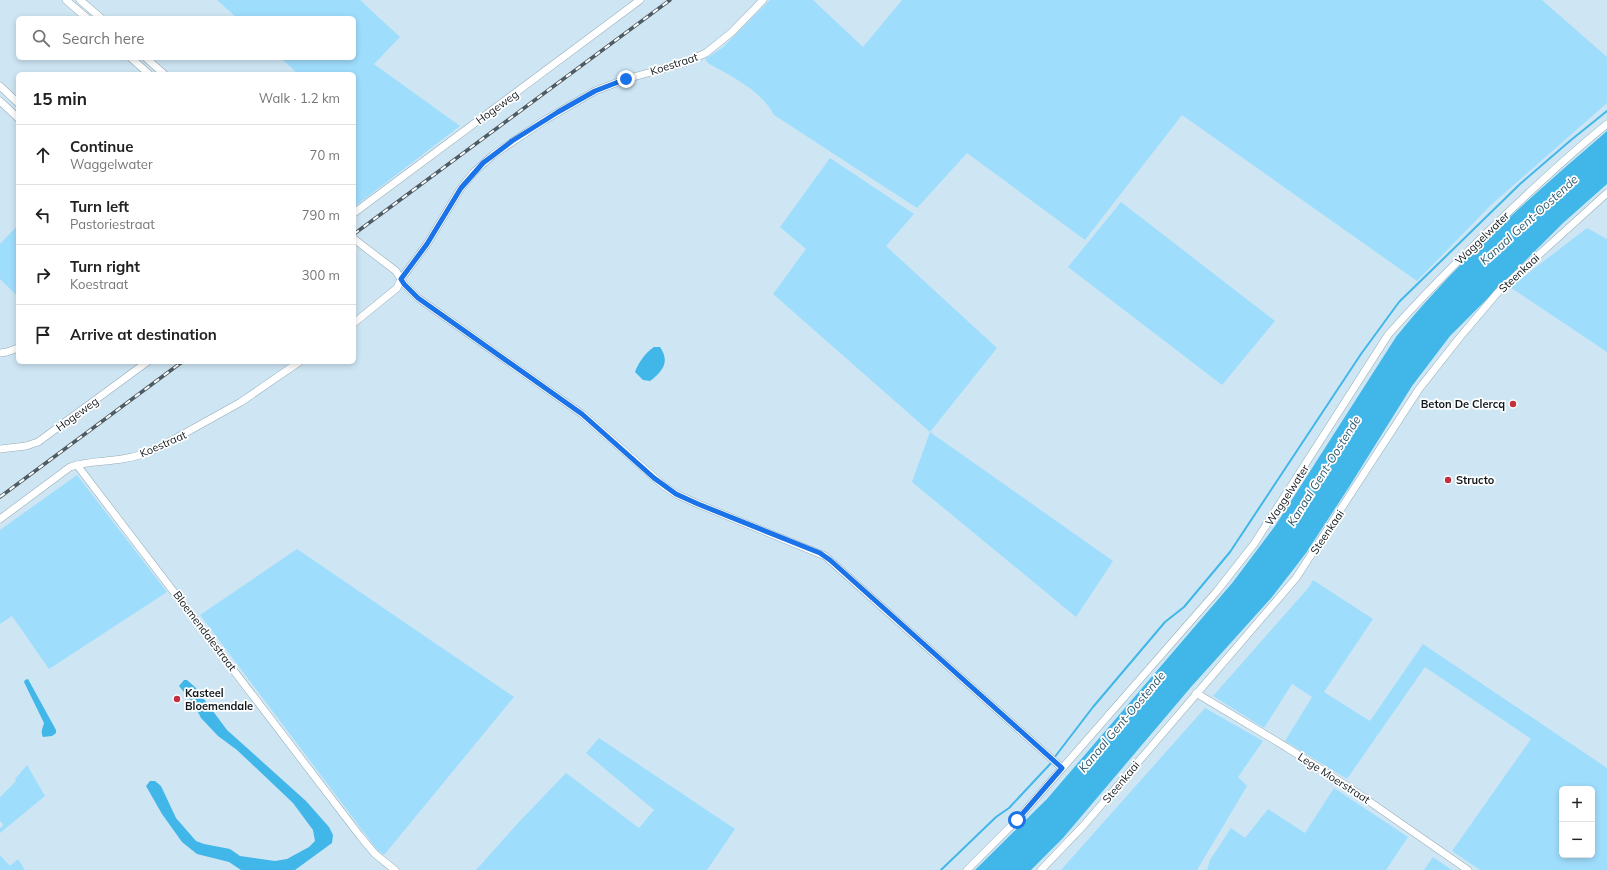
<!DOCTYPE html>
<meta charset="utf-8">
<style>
:root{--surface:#fff;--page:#f6f6f6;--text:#222;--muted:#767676;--line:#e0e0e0}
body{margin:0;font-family:Mulish,sans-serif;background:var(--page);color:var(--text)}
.controls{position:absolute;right:12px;bottom:12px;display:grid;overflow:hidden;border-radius:6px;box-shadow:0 2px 6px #0003}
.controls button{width:36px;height:36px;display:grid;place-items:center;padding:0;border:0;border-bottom:1px solid var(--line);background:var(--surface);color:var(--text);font:20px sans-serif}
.stop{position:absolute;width:12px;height:12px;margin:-9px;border:3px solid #1a73e8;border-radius:50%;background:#fff}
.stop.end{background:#1a73e8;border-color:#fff;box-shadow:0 1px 4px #0008}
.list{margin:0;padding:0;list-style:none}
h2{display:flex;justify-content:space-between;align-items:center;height:52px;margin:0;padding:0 16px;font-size:17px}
h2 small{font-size:13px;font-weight:400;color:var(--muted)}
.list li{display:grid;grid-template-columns:26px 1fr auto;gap:12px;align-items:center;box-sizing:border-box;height:60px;padding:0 16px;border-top:1px solid var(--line)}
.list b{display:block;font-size:15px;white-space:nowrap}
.list p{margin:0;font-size:13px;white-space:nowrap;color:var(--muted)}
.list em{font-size:13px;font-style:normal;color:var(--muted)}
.icon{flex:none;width:22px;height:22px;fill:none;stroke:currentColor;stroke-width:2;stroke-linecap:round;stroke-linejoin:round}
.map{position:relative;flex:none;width:1607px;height:870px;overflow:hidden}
.search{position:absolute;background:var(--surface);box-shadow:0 2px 6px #0003;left:16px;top:16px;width:340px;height:44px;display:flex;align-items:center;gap:10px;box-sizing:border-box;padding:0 14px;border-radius:6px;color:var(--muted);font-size:15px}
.panel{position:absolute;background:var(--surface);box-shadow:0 2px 6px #0003;left:16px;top:72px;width:340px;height:292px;border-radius:6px}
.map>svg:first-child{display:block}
.green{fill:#9fddfd;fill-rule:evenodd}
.water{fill:#41b6e9}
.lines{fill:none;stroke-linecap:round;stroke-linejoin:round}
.stream{stroke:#41b6e9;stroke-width:2}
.minor-casing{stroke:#94abb7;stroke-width:8}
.minor{stroke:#fff;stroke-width:7}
.rail-casing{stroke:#4e5b63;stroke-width:3.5}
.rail{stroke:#fff;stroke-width:2;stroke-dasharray:6;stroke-linecap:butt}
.route{stroke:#1a73e8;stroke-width:5}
.poi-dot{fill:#c1313f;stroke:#fff;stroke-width:1.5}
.labels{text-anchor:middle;stroke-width:3.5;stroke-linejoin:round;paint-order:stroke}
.street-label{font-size:11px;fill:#121a1f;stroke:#fff}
.poi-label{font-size:11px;font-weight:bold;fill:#121a1f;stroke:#fff;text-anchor:start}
.water-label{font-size:12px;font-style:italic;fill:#2c5b71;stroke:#fff}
</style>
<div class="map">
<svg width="1607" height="870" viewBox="0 0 1607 870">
<rect width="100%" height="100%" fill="#cee6f3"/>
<g class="green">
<path d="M217,0H360L400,37L374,64L460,126L354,207V74H298L281,58H354V18H237Z"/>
<path d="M770,0H813L863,47L902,0H1542L1607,57V103L1491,205L1417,281L1182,115L1085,240L967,153L917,208L774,115C761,90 732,77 708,63L705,59L722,48Z"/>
<path d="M830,158L914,214L886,246L997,348L930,432L1113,561L1076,617L912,482L930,432L773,294L806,249L780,227Z"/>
<path d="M1121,202L1275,321L1222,385L1068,267Z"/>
<path d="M18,225V297L0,279V244Z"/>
<path d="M1587,228L1607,239V352L1510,287Z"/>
<path d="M77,475L167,592L49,669L12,616L0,624V530Z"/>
<path d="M297,549L514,697L384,855L378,851L200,615Z"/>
<path d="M1313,580L1373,619L1324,692L1370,721L1423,644L1607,768V870H1480L1452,851L1531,739L1425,667L1347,779L1285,741L1312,697L1292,684L1264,728L1213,696L1309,587ZM1562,789H1592V855H1562Z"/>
<path d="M1205,708L1263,741L1238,777L1247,786L1197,870H1061Z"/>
<path d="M599,738L735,829L707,870H476L518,823L566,773L639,828L654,810L586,753Z"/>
<path d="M27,765L45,796L0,833V828L3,826V824L0,821V797L16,781L15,779Z"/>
<path d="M1334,788L1408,837L1386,870H1207L1210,860L1231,828L1245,838L1268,809L1305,833Z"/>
<path d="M0,855L10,866L18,859L25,870H0Z"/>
<path d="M1433,857L1452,870H1424Z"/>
</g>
<g class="water">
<path d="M1607,131V184L1563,223L1450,336L1412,386L1349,487L1306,553L1272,597L1191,687L1063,838L1031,870H975L1047,799L1233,582L1275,526L1396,337C1457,261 1534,194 1607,131Z"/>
<path d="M654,347H660C670,362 663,371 650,381L643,380L635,372C638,363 646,352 654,347Z"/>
<path d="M28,679L56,730V733L52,736L43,737C40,731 43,728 44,723L24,682L25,680Z"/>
<path d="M184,680H187L195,687L227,730L306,801L329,827L333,835L332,843L295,870H241L229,862L197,854L182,842L162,814L146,786L150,781H155L161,786L176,818L196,841L204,844L230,849L240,856L275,861L287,859L309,847L315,841L313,830L293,803L237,750L218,736L201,718L194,704L179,686Z"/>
</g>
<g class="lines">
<g class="stream">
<path d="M1054,758L1093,707L1165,622L1184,607L1230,552L1361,354L1399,302L1520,184L1571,140L1607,111"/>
<path d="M941,870L996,817L1009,808L1052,762"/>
</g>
<defs>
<g id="minor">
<path d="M66,0L87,18"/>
<path d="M80,0L101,18"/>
<path d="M131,58L149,74"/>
<path d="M146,58L164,74"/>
<path d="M0,86L18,103"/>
<path d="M0,101L18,118"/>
<path d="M354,213L640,0"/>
<path d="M354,239L396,271L404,284L418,298L582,414L664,486L676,494L698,504L825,556L1062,768"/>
<path d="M354,323L397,288L401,279L427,244L461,188L475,171L493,155L545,120L595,91L626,79L684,63L706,53L732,32L763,0"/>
<path d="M0,353L7,352L18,348"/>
<path d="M0,449L26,446L38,442L147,362"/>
<path d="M77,465L360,836L375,854L395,870"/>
<path d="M0,519L70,467C87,461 104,462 122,459C135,457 148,453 160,447L241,402L299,362"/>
<path d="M1196,693L1286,747L1350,788L1468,870"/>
<path d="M967,870L1017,820L1217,591L1254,544L1388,335C1414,305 1442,277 1470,249C1514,206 1559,163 1607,124"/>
<path d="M1041,870L1084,825L1296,578L1419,389L1460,337L1499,291L1607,193"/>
</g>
</defs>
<use href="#minor" class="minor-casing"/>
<use href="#minor" class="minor"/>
<defs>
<g id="rail">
<path d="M354,234L670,0"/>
<path d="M0,497L182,362"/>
</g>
</defs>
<use href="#rail" class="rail-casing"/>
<use href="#rail" class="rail"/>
</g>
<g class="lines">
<path class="route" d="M626,79L595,91L558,112L512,141L483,163L461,188L427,244L401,279L404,284L418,298L582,414L654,478L676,494L698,504L820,553L830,560L1062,768L1017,820"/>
</g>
<g class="poi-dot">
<circle cx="1513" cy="404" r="4"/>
<circle cx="1448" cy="480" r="4"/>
<circle cx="177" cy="699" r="4"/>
</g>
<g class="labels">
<g class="street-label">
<text transform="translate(674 64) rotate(-18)" y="4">Koestraat</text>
<text transform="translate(497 107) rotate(-36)" y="4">Hogeweg</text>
<text transform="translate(1482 238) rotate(-44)" y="4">Waggelwater</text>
<text transform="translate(1519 273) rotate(-43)" y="4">Steenkaai</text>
<text transform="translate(77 414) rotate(-36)" y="4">Hogeweg</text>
<text transform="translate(163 444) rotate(-24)" y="4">Koestraat</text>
<text transform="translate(1287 495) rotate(-57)" y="4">Waggelwater</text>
<text transform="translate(1327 532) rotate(-56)" y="4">Steenkaai</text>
<text transform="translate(205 631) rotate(53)" y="4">Bloemendalestraat</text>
<text transform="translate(1334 778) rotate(33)" y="4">Lege Moerstraat</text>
<text transform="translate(1121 782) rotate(-50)" y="4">Steenkaai</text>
</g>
<g class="poi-label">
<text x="1505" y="408" text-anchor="end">Beton De Clercq</text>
<text x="1456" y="484">Structo</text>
<text x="185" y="697">Kasteel<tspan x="185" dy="13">Bloemendale</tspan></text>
</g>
<g class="water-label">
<text transform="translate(1529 220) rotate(-42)" y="4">Kanaal Gent-Oostende</text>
<text transform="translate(1324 471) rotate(-58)" y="4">Kanaal Gent-Oostende</text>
<text transform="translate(1122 722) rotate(-50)" y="4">Kanaal Gent-Oostende</text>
</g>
</g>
</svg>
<div class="controls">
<button>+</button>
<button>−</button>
</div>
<div class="stop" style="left:1017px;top:820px"></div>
<div class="stop end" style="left:626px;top:79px"></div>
<div class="search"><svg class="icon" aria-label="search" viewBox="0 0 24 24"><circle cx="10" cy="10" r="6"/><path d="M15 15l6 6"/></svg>Search here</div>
<section class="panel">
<h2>15 min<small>Walk · 1.2 km</small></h2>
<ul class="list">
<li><svg class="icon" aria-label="ahead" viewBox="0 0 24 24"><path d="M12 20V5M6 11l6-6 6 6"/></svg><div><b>Continue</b><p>Waggelwater</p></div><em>70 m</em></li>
<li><svg class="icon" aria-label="left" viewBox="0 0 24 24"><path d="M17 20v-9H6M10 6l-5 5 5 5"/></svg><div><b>Turn left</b><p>Pastoriestraat</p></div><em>790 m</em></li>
<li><svg class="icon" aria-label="right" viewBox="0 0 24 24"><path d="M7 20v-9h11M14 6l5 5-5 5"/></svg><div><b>Turn right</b><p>Koestraat</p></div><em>300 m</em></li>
<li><svg class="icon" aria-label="arrive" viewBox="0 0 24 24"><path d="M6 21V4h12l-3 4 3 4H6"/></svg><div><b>Arrive at destination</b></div></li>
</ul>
</section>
</div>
